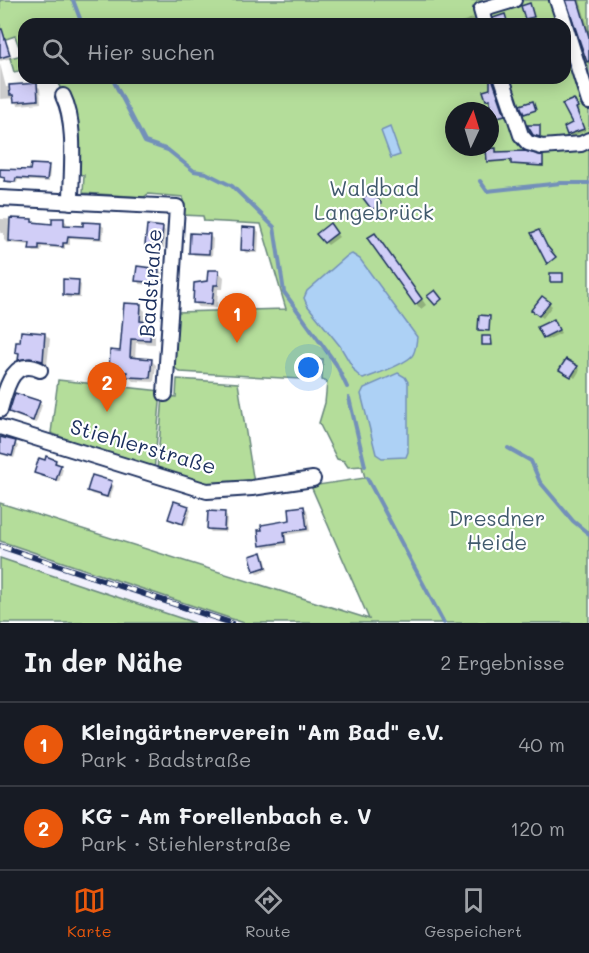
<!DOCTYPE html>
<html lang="de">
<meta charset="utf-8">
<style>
:root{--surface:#171b24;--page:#242831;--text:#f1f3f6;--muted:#9ea1a6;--line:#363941;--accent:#ea580c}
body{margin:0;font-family:Mali,sans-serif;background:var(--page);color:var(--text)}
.compass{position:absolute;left:445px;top:102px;width:54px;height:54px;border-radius:50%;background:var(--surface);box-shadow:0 3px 15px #0003;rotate:4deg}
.you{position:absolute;left:309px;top:368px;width:21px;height:21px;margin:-15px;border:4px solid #fff;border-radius:50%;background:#1a73e8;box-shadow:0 0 0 9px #1a73e833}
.badge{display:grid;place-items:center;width:39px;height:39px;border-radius:50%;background:var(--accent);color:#fff;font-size:20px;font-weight:700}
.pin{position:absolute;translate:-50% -50px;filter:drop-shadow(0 2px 3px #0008)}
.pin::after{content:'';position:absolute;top:32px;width:21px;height:18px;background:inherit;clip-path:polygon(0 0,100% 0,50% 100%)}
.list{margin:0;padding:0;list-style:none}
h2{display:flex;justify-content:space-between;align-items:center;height:78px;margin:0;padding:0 24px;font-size:26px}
h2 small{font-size:20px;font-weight:400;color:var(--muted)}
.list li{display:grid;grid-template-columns:39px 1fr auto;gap:18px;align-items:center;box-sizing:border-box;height:84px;padding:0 24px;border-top:2px solid var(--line)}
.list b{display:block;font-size:22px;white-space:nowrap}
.list p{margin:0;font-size:20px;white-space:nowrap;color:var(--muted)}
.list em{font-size:20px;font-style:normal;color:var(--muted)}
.icon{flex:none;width:33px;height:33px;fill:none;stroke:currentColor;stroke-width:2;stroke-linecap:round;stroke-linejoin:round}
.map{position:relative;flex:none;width:589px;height:623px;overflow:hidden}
.search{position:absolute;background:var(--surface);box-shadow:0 3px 15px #0003;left:18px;right:18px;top:18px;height:66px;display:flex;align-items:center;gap:15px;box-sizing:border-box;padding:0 21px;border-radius:18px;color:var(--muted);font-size:22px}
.sheet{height:246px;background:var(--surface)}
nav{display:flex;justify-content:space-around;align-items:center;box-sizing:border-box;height:84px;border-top:2px solid var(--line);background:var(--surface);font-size:16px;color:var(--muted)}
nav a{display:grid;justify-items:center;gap:3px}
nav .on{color:var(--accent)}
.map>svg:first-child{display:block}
.built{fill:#f1f0fd}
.green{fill:#b4dd9a;stroke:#68867c;stroke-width:1.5;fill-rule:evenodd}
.water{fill:#add1f5;stroke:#7390b9;stroke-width:1.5}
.shadow{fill:#0003}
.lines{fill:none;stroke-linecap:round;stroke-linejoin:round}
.stream{stroke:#7390b9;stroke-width:4}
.building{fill:#d1cef7;stroke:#1b2f5e;stroke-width:1.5}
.minor-casing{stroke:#1b2f5e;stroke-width:18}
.minor{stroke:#fff;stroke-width:14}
.rail-casing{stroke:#1b2f5e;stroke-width:6}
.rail{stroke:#fff;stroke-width:4;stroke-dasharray:11;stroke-linecap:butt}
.labels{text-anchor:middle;stroke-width:4.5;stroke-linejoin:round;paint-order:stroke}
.park-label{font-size:21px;fill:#415a6d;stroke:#fff}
.street-label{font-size:21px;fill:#1b2f5e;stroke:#fff}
</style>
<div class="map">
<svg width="589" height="623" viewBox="0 0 589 623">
<rect width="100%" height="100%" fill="#fff"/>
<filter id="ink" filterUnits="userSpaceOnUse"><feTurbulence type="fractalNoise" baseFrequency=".0167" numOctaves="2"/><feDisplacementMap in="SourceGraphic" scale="12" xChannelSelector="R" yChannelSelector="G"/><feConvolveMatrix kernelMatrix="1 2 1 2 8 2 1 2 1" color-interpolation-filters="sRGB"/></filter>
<g filter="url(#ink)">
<path class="built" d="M0,541L244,623H195L0,558Z"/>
<g class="green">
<path d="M0,0H589V623H244L0,541V503L369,619L311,486L365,478L362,466L348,467L344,461L337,459L319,423L325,403L327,382L322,380L323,359L300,358V379L180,372L174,367L176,312L286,309L261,224L204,221L203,216L182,215L183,197L148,194L144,197L83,193L84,175L76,174L58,78H565V24H24V70L14,72L10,58L22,55L15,36L0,41ZM454,111H490V147H454Z"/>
<path d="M177,379L238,383L254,483L218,488L157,471L163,396L176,397Z"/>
<path d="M58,380L161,391L154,472L77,447V443L51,433Z"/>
<path d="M0,558L195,623H0Z"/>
</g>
<g class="water">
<path d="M390,127L400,155L391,158L381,131Z"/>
<path d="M352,254L360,259L417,337C416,344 416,351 412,356C402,366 376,374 363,379L356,373L340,346L307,305L304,298L307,291L347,256Z"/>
<path d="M398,373L405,377L408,382V452L406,457L382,458L376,454L361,394L364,388Z"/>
</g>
<g class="shadow">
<path d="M568,0H580L589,30V64Z"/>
<path d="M473,18L477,24H462L461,22Z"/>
<path d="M5,42L8,45L12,58L0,61V44Z"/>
<path d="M0,64L6,87L36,85L40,88L41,103L18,105L15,98L0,99Z"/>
<path d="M574,100L579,110L577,111L585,131L571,137L566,127L574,124Z"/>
<path d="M490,130L497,153L542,157L544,167L514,165L512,161L490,163L487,147H490Z"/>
<path d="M48,166L50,169L49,182L18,180L17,183H8L6,179L0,177L32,172Z"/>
<path d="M374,196L383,207L376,212L373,209Z"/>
<path d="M0,219L32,220L35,223L53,225L64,220L67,223L66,226L84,228L101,225L104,227L103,240L70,238V245H65V249L42,247L41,252H34L31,249V245L7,243L4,240V233H0Z"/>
<path d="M162,228L165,231L164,248L150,247L147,244Z"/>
<path d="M332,228L339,237L328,245L325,242Z"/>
<path d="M256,229L259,232L258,253H246L243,250Z"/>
<path d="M210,236L213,239L212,256L194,255L191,252Z"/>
<path d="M379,240L426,305L421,309L416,304Z"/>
<path d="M159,270L162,273L160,286L140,284L137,281Z"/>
<path d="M219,272L224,277L223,289H218L217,308L199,307L194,302Z"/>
<path d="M78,282L81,285L80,298H67L64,295Z"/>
<path d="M543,298L552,306L543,318L536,313Z"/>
<path d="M140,306L145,311L144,323H151L155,328V344L136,343L135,359L151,360L156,365L154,382L133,381L128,376L115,375L110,370L121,352Z"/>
<path d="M554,321L561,333L547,340L544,337Z"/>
<path d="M45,334L50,339L47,365L36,362L25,364L17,352Z"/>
<path d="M577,367L580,370L575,378L563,370Z"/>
<path d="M39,402L42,405L36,423L13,415L10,412Z"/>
<path d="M0,438L15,443L18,446L14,458L0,454Z"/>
<path d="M47,458L56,461L63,469L59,482L39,475L36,472Z"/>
<path d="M111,483L114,486L110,499L91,494L88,490Z"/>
<path d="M188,507L191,510L186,526L173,522L170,519Z"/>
<path d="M304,507L307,510L310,531L286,535L287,545L264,548L261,545L292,522Z"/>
<path d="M224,514L227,517L226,532H211L208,529Z"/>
<path d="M262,554L265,557L268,570L258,573L255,570Z"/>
</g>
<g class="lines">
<g class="stream">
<path d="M73,0L82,24"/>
<path d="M112,78L145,142L168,150L194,171L206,173L232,186L274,227L284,292L336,364L347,387"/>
<path d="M480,181L487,191L561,183H589"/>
<path d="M349,398L365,466"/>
<path d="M508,448L531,461L540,482L573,521L589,534"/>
<path d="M367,478L444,623"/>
</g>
</g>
<g class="building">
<path d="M566,0H578L589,37V61L587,62L581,45Z"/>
<path d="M530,3L534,17L525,19L521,6Z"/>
<path d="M505,14L508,24H494L493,18Z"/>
<path d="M0,29H2L10,55L0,58Z"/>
<path d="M490,78H492L505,115L490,119V99L486,100L483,91L490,89Z"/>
<path d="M37,83L38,100L14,102L13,95H10L9,85Z"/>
<path d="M574,99L578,107L576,108L584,129L567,135L564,127L572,123L562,104Z"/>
<path d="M533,101L536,110L524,114L520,105Z"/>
<path d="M527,125H540V137L533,135Z"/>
<path d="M496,148V152L525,151L543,156V166L511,164V160L487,162L486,149Z"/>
<path d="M31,164L49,165L47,180L16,178L15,182L4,181L5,178L0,177V169L30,170Z"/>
<path d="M371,191L381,203L372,210L363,198Z"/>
<path d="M10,218L32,219V222L52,224V218H64V225L83,226V222L101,223L100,238L68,236L67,243H63V247L39,245V250H29L30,243L9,241Z"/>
<path d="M330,223L337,233L324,243L316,234Z"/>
<path d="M147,225L163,227L161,246L145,245Z"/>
<path d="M242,227L256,228L255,251L241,250Z"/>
<path d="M539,230L547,246L556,257L547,264L531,233Z"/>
<path d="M190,233L210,234L209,254L189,253Z"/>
<path d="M375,233L422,299L415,305L367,238Z"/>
<path d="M137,266L159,269L158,283L135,281Z"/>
<path d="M208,270H219L218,285H214L212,304L193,303L194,283L207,281Z"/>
<rect x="550" y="273" width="13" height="9"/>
<path d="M63,279L79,280L78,296L63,295Z"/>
<path d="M435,290L442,299L435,305L427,296Z"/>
<path d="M542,296L550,302L539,316L531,310Z"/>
<path d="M124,303L141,304L140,321L151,322L150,340L131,339L130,357L152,359L150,378L127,377V372L109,371L110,350L120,351Z"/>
<path d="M479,315L490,316L489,331L478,330Z"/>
<path d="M554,319L559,330L543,338L537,327Z"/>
<path d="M21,331L45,333L43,361L30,358L18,360L19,353L15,352L16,342H20Z"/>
<path d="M482,336H491L492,345H482Z"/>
<path d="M566,359L578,366L571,377L559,370Z"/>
<path d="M15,393L40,401L33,421L9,412Z"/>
<path d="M0,437L16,441L12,456L0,453Z"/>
<path d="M46,456L56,460L55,463L61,465L56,480L34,473L39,458L45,460Z"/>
<path d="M92,475L112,481L107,497L87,491Z"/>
<path d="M174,501L189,506L183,524L168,519Z"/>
<path d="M304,506L307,529L284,532L285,542L260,546L258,530H262L261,525L290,520L289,508Z"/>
<path d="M208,511L225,512L224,530L207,529Z"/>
<path d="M262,552L266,567L254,571L250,556Z"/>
</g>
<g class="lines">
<defs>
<g id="minor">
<path d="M557,0L565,24"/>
<path d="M485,24L481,10L514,0"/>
<path d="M565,25L589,102"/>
<path d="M502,78L521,135L528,143L542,147L581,144L589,140"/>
<path d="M63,96C77,124 71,171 71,202"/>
<path d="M0,198L177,207L165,394"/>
<path d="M0,410C6,389 12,357 40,370"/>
<path d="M0,427L207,491L252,488L313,479"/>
</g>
</defs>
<use href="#minor" class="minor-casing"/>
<use href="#minor" class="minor"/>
<defs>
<path id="rail" d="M0,546L231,623"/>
</defs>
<use href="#rail" class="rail-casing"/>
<use href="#rail" class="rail"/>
</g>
</g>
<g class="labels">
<g class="park-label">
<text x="374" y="196">Waldbad<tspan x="374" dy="24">Langebrück</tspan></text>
<text x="497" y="526">Dresdner<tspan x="497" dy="24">Heide</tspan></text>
</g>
<g class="street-label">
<text transform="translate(151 283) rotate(-86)" y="7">Badstraße</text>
<text transform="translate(143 447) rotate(16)" y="7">Stiehlerstraße</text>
</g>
</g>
</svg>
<svg class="compass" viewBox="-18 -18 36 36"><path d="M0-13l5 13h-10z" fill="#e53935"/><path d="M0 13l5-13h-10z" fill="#9ea1a6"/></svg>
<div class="you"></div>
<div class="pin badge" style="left:237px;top:343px">1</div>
<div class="pin badge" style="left:107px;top:412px">2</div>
<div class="search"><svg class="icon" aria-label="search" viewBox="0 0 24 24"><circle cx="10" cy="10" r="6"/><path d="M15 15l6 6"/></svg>Hier suchen</div>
</div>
<section class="sheet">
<h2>In der Nähe<small>2 Ergebnisse</small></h2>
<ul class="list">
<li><span class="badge">1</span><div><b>Kleingärtnerverein &quot;Am Bad&quot; e.V.</b><p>Park · Badstraße</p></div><em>40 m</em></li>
<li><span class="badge">2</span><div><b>KG - Am Forellenbach e. V</b><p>Park · Stiehlerstraße</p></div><em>120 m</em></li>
</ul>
</section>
<nav>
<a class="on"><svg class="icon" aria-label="map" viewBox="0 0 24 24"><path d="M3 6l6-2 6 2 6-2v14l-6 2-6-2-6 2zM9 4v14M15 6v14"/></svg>Karte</a>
<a><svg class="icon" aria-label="directions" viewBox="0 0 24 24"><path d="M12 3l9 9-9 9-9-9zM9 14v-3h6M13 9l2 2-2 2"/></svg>Route</a>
<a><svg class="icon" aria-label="saved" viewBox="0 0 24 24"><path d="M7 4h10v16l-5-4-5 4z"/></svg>Gespeichert</a>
</nav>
